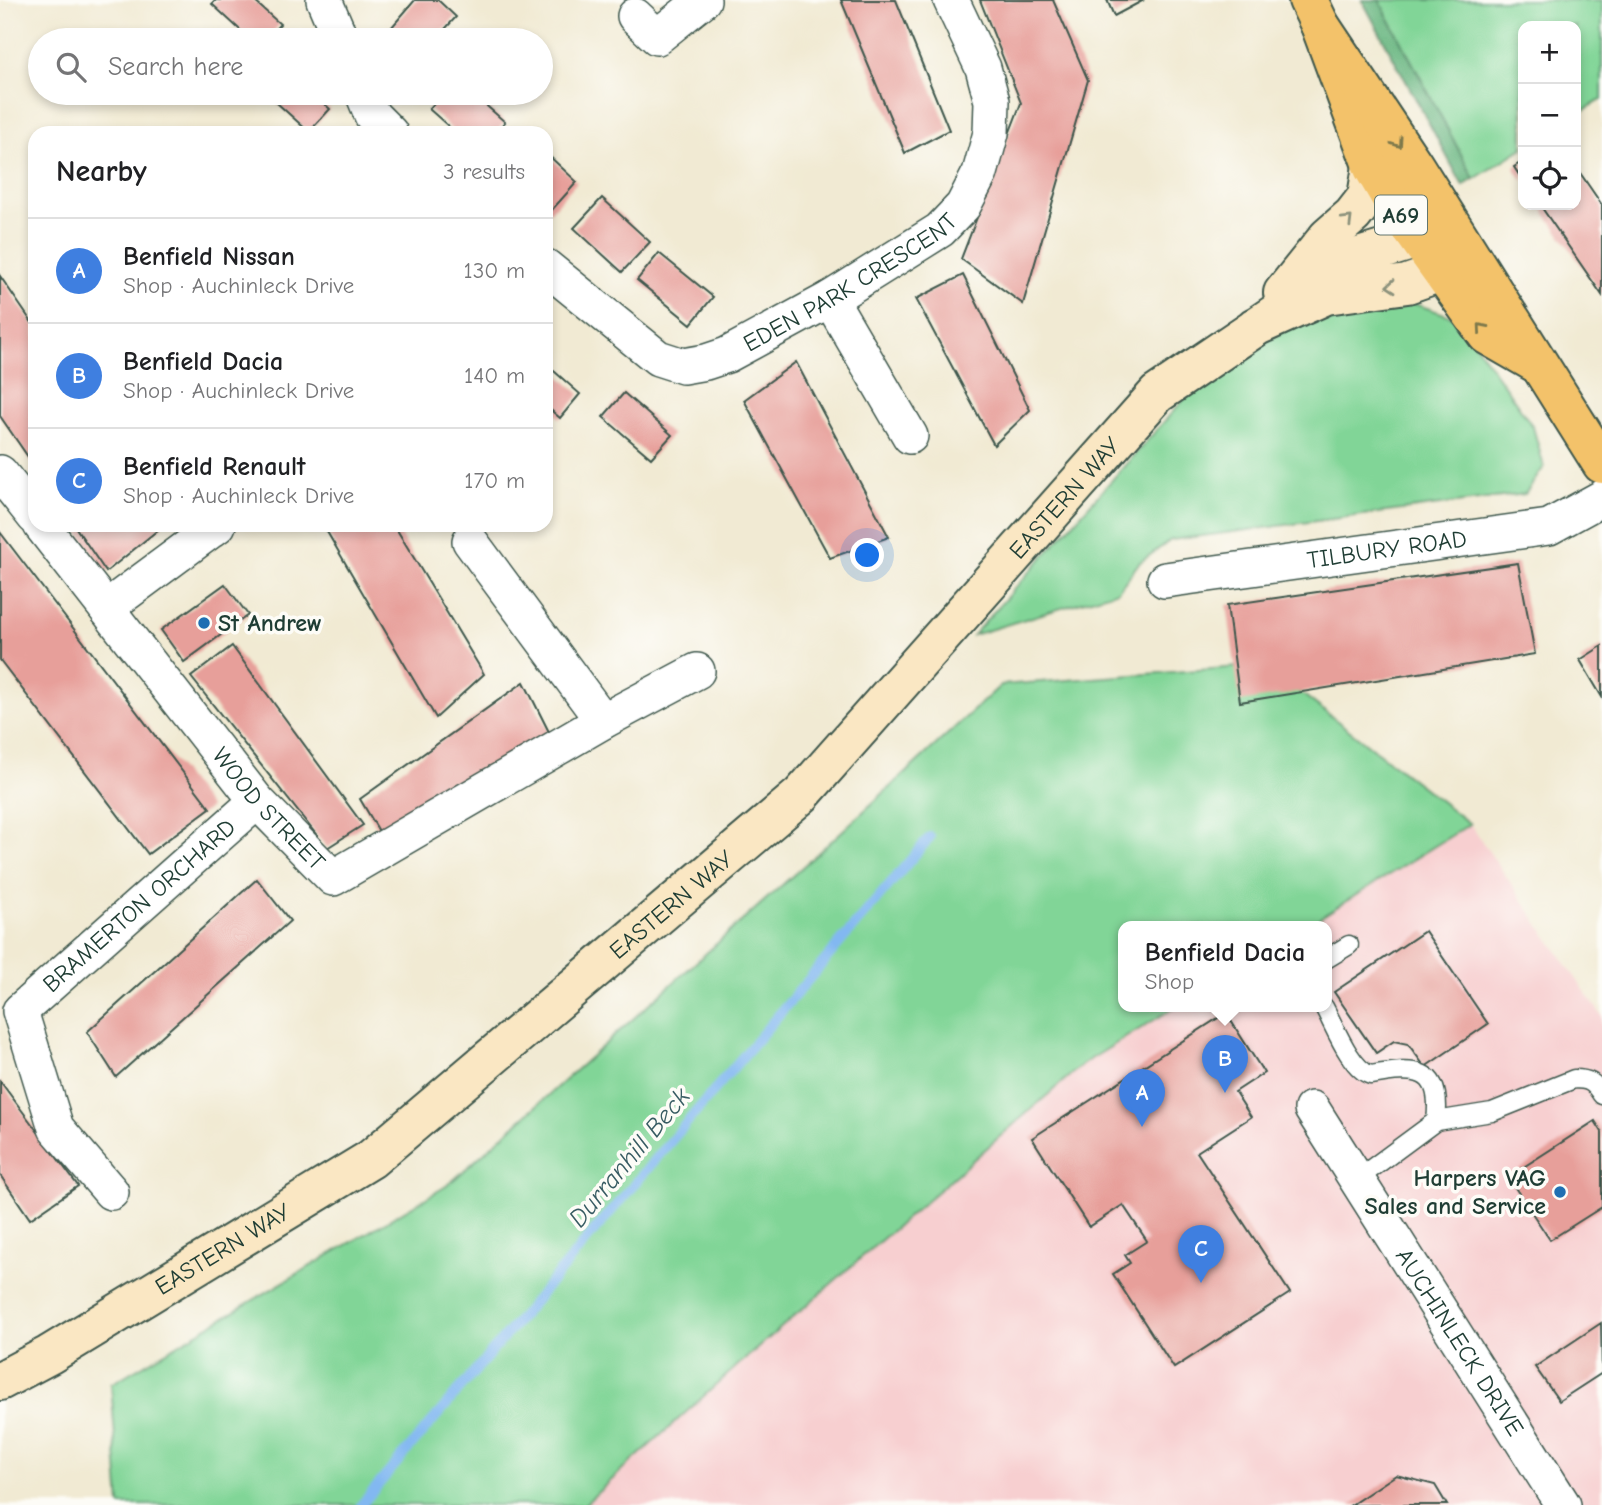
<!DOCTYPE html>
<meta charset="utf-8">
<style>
:root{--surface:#fff;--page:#f2f2f2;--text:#202124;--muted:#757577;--line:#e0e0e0;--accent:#1f6fb2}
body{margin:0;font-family:"Comic Neue",sans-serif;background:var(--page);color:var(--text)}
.controls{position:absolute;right:21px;top:21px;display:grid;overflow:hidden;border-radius:14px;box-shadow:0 4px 10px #0003}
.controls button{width:63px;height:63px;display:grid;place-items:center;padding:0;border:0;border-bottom:2px solid var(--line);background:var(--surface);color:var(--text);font:35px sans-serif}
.you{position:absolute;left:868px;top:556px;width:24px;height:24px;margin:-18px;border:5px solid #fff;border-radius:50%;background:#1a73e8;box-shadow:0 0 0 10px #1a73e833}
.badge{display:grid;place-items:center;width:46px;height:46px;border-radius:50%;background:var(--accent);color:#fff;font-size:23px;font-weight:700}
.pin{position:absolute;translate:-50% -58px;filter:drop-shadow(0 2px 4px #0008)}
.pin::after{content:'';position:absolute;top:37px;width:24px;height:21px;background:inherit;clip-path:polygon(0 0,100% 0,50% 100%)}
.popup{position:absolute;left:1118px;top:921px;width:214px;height:91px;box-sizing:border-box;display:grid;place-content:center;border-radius:14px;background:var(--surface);filter:drop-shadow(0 2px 5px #0005);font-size:23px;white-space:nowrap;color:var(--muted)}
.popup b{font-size:26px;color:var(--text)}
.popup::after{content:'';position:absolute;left:50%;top:100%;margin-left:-14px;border:14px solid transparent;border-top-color:var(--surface)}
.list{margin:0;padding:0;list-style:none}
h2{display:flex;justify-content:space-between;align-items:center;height:91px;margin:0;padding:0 28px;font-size:30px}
h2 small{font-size:23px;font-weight:400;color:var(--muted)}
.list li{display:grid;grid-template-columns:46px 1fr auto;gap:21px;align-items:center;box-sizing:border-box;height:105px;padding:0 28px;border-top:2px solid var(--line)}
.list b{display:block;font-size:26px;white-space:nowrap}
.list p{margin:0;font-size:23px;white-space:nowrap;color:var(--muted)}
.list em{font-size:23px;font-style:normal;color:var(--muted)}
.icon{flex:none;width:38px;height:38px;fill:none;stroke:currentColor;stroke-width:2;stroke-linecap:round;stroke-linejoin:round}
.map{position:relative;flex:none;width:1602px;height:1505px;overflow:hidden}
.search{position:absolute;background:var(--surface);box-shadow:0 4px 10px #0003;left:28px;top:28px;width:525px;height:77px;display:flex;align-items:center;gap:18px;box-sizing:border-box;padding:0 24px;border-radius:38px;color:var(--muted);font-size:26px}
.panel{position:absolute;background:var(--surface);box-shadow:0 4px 10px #0003;left:28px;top:126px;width:525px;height:406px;border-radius:21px}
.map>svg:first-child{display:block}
.built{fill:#f7cfd0}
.green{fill:#81d597;stroke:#508966;stroke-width:2}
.forest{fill:#68b680;stroke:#447a5a;stroke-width:2}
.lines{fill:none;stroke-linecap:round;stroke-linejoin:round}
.stream{stroke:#82b8f1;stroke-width:10}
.building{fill:#e79f9a}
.lane-casing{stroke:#3e574c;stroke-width:21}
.street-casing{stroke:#3e574c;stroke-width:38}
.secondary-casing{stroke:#3e574c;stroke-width:42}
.primary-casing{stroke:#3e574c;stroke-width:42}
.lane{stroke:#fff;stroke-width:18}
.street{stroke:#fff;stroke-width:35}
.secondary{stroke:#fae7c3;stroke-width:38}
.primary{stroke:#f3c26a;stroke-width:38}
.oneway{stroke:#7e794c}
.oneway2{stroke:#8c927c}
.poi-dot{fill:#1f6fb2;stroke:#fdfcf7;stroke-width:2.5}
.labels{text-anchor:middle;stroke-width:7;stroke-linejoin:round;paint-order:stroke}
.shield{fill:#fdfcf7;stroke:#62766e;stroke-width:2}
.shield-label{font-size:23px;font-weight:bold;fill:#1f3d34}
.street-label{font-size:24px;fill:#1f3d34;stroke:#fdfcf7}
.poi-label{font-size:24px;font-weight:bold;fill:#1f3d34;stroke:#fdfcf7;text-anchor:start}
.water-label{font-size:26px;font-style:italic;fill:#385c63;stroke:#fdfcf7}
</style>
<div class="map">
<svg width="1602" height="1505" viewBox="0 0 1602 1505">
<rect width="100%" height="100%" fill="#fdfcf7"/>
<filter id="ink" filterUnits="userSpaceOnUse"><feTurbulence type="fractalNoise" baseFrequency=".0143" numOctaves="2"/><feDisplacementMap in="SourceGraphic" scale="14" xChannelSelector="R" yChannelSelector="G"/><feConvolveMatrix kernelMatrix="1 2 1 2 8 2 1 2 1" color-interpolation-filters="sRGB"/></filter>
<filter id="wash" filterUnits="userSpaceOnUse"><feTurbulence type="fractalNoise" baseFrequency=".00686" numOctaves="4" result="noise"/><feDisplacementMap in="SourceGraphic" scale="28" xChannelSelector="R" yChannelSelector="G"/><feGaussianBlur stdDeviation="1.57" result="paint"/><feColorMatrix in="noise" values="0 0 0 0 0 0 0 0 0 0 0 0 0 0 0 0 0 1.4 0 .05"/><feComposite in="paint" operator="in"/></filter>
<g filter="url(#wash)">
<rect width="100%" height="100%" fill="#f1ead3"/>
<path class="built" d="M1470,824L1602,1016V1505H584L737,1366L1083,1064L1175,1007H1326V927H1305Z"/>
<g class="green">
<path d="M1379,0H1602V99L1576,115V26H1523V148L1474,179Z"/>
<path d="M1409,302L1457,318L1533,427L1544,467L1525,494L1171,540L1139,563L1118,591L973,635L1187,396L1262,344L1322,308Z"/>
<path d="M1265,665L1470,824L1305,927H1124V1007H1175L1083,1064L737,1366L584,1505H120L111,1384L448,1185L840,833L1001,685Z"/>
</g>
<path class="forest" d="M1362,0H1379L1474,179L1463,186Z"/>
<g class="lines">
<path class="stream" d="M361,1505L930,837"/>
</g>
<g id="blocks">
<g class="building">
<path d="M216,0H253L280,24L266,40H251L212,4Z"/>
<path d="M415,0H438L456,17L435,40H404L391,28Z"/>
<path d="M841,0H896L949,130L905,153Z"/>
<path d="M980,0H1053L1088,80L1023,304L961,259L1021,103Z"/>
<path d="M1107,0H1144L1114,16Z"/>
<path d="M266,93H313L330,109L309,132Z"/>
<path d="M444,93H472L505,122L495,133H456L429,109Z"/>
<path d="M546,153L577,182L550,212L546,208Z"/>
<path d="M1523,161V181L1514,167Z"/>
<path d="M1576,167L1602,205V295L1540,205H1576Z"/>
<path d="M602,198L650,242L622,272L574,228Z"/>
<path d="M659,253L713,297L691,324L637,280Z"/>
<path d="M963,275L1030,410L994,445L916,299Z"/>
<path d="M0,276L35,327V467L0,416Z"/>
<path d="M796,362L889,537L830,558L744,400Z"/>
<path d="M546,364L580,394L560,418L546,406Z"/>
<path d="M624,393L672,435L651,458L603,417Z"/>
<path d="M74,525H164L106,572Z"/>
<path d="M323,525H394L484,674L436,718Z"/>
<path d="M0,532L210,808L148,854L0,660Z"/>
<path d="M1518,563L1535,654L1240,702L1227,605Z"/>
<path d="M225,584L248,615L184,662L161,630Z"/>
<path d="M232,646L363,825L327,848L191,677Z"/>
<path d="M1602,646V697L1580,660Z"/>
<path d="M524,682L550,734L383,838L360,799Z"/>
<path d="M257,879L290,921L116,1077L87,1032Z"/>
<path d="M1425,931L1488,1024L1425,1067L1408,1044L1394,1041L1376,1053L1334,992Z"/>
<path d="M1226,1013L1264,1073L1235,1092L1251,1117L1197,1152L1290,1293L1174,1368L1113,1274L1130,1263L1125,1255L1147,1241L1123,1205L1089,1227L1032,1138Z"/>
<path d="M0,1081L78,1186L30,1219L0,1175Z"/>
<path d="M1595,1121L1602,1132V1207L1550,1240L1508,1177Z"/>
<path d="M1601,1323L1602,1373L1559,1401L1535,1367Z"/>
<path d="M1396,1475L1435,1485L1447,1505H1351Z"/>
</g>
</g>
</g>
<g filter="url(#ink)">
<use href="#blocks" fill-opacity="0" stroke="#3e574c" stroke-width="2"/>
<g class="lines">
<defs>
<g id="lane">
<path d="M1326,959L1349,945"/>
<path d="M1324,1007C1334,1025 1351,1070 1371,1075C1414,1068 1443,1065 1436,1121"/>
<path d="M1356,1180L1436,1121L1492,1112L1574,1079C1589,1079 1594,1082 1602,1095"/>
</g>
<g id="street">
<path d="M324,0L341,40"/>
<path d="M635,16L657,37L703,0"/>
<path d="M363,93L372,115L390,133"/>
<path id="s1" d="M546,267L658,358L683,366L706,362L727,355L830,299L940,230L963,206L980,173L991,133L992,101L983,68L951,0"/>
<path d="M830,299L910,436"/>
<path d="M0,473L35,517"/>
<path id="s2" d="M41,525L257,801L333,878L603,721L697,671"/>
<path d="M470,541L603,721"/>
<path id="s3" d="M1165,580L1549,527L1602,498"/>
<path d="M106,608L218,525"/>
<path id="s4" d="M1312,1109L1563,1505"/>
<path id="s5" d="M111,1192L56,1128L20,1011L257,801"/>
</g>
<g id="secondary">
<path d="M1283,293L1328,237L1353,215L1367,197L1372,166"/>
<path id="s6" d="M0,1381L49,1355L371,1159L801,795L1157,394L1359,257L1418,239L1456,234L1441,272L1407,284L1326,295L1255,327"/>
</g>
<g id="primary">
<path d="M1308,0L1320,25L1373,168L1397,209L1487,335L1534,362"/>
<path d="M1320,25L1413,164L1602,464"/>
</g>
</defs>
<use href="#lane" class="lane-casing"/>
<use href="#street" class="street-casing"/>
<use href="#secondary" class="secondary-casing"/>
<use href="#primary" class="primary-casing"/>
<use href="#lane" class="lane"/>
<use href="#street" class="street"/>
<use href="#secondary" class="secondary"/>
<use href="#primary" class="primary"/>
</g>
<defs><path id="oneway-chevron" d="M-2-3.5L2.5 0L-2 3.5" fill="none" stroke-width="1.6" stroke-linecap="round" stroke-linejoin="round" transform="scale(1.75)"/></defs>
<g class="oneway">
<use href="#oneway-chevron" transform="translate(1398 143) rotate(56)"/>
<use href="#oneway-chevron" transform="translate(1482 328) rotate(-131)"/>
</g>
<g class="oneway2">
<use href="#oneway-chevron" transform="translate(1348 220) rotate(-45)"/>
<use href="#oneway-chevron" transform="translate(1391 286) rotate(175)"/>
</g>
</g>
<g class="poi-dot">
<circle cx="204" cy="623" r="7"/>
<circle cx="1560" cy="1192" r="7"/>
</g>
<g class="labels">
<rect class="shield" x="1375" y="195.5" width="52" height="39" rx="5"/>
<g class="shield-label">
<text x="1401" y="223">A69</text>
</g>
<g class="street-label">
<text dy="8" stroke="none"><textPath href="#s1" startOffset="359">EDEN PARK CRESCENT</textPath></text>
<text dy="8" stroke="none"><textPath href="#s6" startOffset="1393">EASTERN WAY</textPath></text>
<text dy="8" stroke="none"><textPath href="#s3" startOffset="224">TILBURY ROAD</textPath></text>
<text dy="8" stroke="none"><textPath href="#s2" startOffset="364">WOOD STREET</textPath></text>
<text dy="8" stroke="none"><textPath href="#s6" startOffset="826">EASTERN WAY</textPath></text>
<text dy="8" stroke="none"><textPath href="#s5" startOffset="366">BRAMERTON ORCHARD</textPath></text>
<text dy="8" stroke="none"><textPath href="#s6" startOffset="259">EASTERN WAY</textPath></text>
<text dy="8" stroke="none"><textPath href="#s4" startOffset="276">AUCHINLECK DRIVE</textPath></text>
</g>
<g class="poi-label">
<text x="218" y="631">St Andrew</text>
<text x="1546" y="1186" text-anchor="end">Harpers VAG<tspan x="1546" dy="28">Sales and Service</tspan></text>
</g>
<g class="water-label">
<text transform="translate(629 1157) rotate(-50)" y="9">Durranhill Beck</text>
</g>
</g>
</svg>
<div class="controls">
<button>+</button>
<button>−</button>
<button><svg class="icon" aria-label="locate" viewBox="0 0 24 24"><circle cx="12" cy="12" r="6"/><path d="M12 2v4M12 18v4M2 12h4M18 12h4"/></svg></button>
</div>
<div class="you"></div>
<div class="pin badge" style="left:1142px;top:1127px;background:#3f7fe0">A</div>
<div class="pin badge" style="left:1225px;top:1093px;background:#3f7fe0">B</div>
<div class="popup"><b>Benfield Dacia</b>Shop</div>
<div class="pin badge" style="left:1201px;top:1283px;background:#3f7fe0">C</div>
<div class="search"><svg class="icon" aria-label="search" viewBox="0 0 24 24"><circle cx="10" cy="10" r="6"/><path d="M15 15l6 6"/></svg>Search here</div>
<section class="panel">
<h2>Nearby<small>3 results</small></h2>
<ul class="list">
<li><span class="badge" style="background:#3f7fe0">A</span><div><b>Benfield Nissan</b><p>Shop · Auchinleck Drive</p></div><em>130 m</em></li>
<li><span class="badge" style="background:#3f7fe0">B</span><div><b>Benfield Dacia</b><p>Shop · Auchinleck Drive</p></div><em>140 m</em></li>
<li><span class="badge" style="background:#3f7fe0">C</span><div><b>Benfield Renault</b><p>Shop · Auchinleck Drive</p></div><em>170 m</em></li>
</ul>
</section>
</div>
